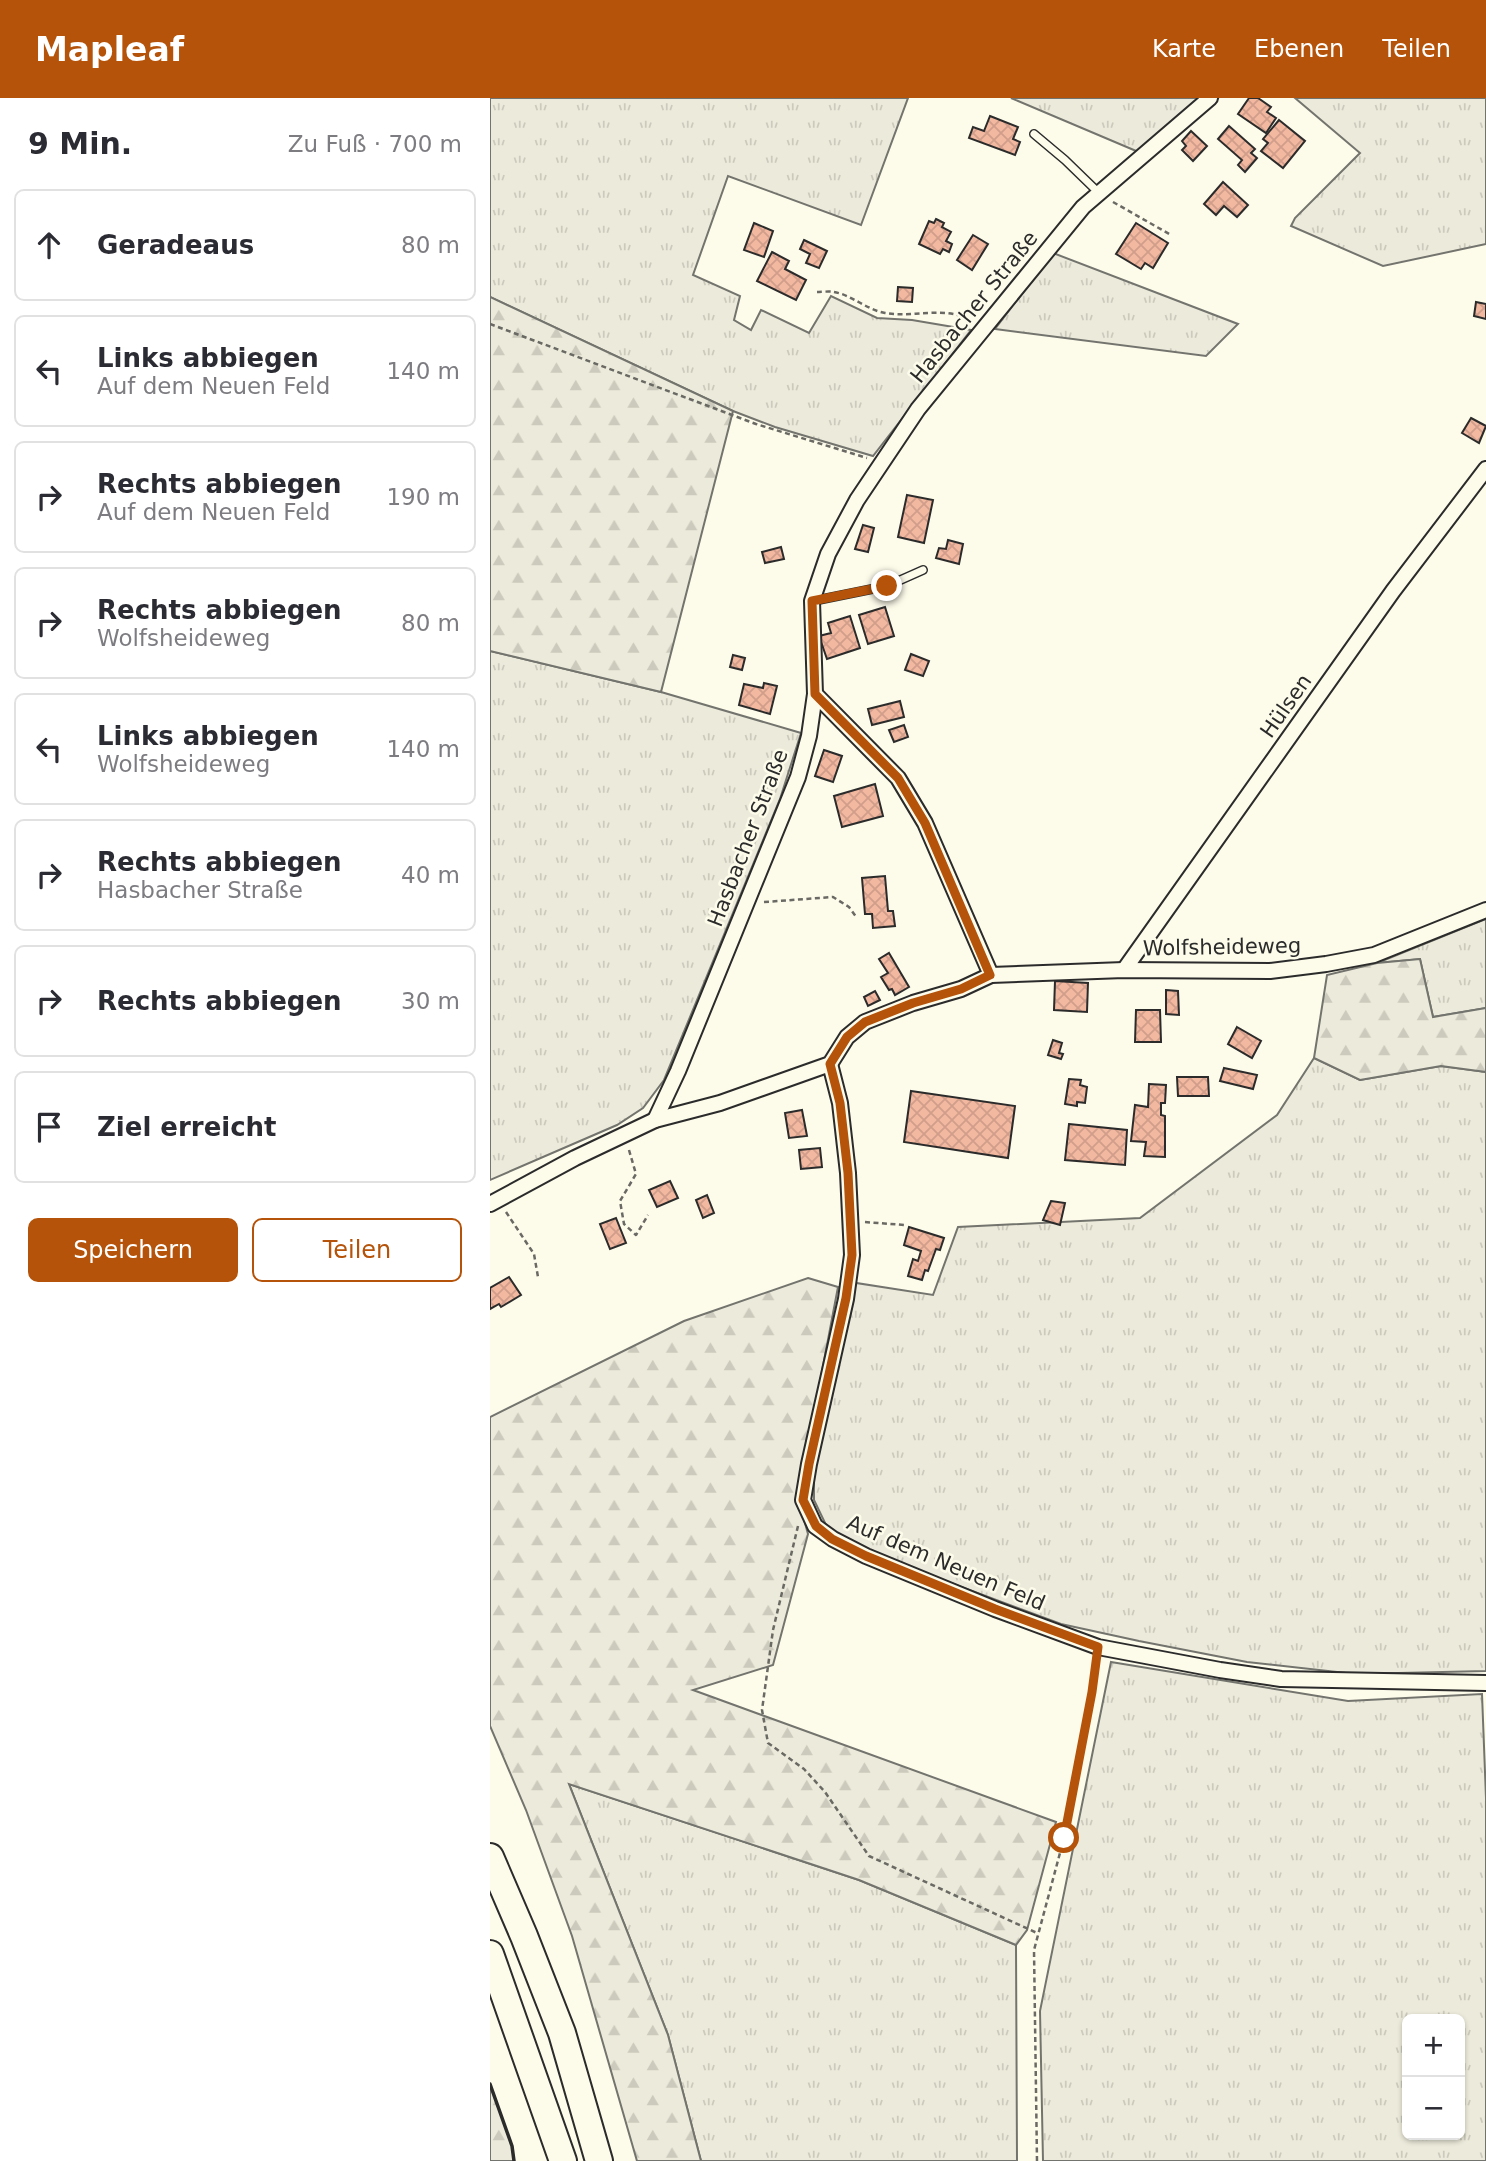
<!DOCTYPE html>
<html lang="de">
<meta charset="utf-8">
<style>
:root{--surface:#fff;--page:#f7f7f7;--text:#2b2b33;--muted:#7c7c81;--line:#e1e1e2;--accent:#b45309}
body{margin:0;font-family:"DejaVu Sans",sans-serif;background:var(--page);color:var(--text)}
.controls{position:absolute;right:21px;bottom:21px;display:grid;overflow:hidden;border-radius:10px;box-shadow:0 2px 5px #0004}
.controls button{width:63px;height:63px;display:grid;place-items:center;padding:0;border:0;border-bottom:2px solid var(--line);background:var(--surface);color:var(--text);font:35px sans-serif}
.stop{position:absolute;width:21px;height:21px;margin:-16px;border:5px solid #b45309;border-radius:50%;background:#fff}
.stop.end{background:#b45309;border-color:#fff;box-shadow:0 2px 7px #0008}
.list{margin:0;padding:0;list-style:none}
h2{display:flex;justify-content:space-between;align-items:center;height:91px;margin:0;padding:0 28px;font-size:30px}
h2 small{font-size:23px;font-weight:400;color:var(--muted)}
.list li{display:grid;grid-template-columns:46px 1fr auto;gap:21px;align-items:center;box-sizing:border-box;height:112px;margin:0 14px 14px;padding:0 14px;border:2px solid var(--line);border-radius:10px}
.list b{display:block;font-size:26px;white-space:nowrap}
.list p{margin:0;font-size:23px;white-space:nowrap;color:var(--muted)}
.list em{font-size:23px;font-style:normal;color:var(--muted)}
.actions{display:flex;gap:14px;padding:21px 28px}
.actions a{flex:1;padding:16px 0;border:2px solid var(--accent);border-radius:10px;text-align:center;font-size:24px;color:var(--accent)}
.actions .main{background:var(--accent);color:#fff}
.icon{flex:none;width:38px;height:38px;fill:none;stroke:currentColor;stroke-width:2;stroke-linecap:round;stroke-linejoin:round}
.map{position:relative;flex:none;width:996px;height:2063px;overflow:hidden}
header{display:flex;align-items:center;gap:42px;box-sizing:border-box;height:98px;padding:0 35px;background:var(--accent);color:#fff}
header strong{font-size:33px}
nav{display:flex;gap:38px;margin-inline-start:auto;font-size:24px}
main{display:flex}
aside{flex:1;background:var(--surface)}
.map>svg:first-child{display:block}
.grass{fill:url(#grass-tufts);stroke:#74746e;stroke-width:2;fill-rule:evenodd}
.forest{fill:url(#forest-firs);stroke:#74746e;stroke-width:2}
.building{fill:url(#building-cross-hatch);stroke:#2b2b2b;stroke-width:2}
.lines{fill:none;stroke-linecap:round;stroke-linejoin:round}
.lane-casing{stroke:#2b2b2b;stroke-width:10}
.street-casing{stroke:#2b2b2b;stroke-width:18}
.highway-casing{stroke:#2b2b2b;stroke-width:30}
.path{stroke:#6a6964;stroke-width:2.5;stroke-dasharray:5 3.5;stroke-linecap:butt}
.lane{stroke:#fdfbea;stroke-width:7}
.street{stroke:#fdfbea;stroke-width:14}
.highway{stroke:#fdfbea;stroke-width:26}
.wall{stroke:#2b2b2b;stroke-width:3.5}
.route{stroke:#b45309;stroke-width:9}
.labels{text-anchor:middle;stroke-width:5;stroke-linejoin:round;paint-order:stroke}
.street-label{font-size:21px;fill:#2b2b2b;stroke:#fdfbea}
</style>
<header>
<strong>Mapleaf</strong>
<nav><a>Karte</a><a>Ebenen</a><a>Teilen</a></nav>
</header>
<main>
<aside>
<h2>9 Min.<small>Zu Fuß · 700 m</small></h2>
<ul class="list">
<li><svg class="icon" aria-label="ahead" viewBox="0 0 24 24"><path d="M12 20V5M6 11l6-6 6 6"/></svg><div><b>Geradeaus</b></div><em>80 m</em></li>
<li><svg class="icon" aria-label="left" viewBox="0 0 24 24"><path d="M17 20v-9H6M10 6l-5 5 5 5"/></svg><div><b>Links abbiegen</b><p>Auf dem Neuen Feld</p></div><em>140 m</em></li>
<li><svg class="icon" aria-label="right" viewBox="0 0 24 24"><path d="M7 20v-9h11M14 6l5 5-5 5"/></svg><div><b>Rechts abbiegen</b><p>Auf dem Neuen Feld</p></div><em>190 m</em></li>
<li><svg class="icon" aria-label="right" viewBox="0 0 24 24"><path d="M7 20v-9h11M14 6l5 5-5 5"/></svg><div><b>Rechts abbiegen</b><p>Wolfsheideweg</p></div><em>80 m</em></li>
<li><svg class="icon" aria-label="left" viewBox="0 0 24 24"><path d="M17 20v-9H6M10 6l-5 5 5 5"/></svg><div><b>Links abbiegen</b><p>Wolfsheideweg</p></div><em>140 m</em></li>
<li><svg class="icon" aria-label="right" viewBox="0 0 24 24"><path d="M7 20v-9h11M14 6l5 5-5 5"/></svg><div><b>Rechts abbiegen</b><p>Hasbacher Straße</p></div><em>40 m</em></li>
<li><svg class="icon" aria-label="right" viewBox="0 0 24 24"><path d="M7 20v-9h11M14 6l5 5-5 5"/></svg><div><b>Rechts abbiegen</b></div><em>30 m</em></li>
<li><svg class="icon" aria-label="arrive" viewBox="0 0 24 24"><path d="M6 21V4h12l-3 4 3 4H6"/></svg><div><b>Ziel erreicht</b></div></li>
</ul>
<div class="actions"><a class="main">Speichern</a><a>Teilen</a></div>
</aside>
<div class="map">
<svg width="996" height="2063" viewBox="0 0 996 2063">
<defs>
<pattern id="grass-tufts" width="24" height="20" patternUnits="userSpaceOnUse" patternTransform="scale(1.75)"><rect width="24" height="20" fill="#ecebdb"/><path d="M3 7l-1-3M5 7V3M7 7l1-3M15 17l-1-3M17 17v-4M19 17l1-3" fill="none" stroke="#cbcabc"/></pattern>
<pattern id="forest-firs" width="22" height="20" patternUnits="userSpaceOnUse" patternTransform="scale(1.75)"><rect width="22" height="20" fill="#ecebdb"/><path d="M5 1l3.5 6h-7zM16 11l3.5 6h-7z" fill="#cbcabc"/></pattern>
<pattern id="building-cross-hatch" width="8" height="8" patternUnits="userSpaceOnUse" patternTransform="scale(1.75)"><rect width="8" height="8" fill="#f2b8a0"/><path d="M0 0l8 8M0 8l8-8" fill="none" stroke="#d09e8a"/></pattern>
</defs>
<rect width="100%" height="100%" fill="#fdfbea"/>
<g class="grass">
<path d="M0,0H418L371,127L238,78L203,177L250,198L244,222L261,232L271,212L319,235L341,198L387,220L422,222L481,232L383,358L285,329L243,313L0,199Z"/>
<path d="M521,0H728L658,58Z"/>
<path d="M805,0H996V146L893,168L801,128L805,120L870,55Z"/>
<path d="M563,155L748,226L716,258L505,231Z"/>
<path d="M0,553L171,594L311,635L290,701L174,982L153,1010L127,1027L0,1082Z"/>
<path d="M996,821V910L943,919L930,861L887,865Z"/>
<path d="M824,960L870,982L951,968L996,974V1573L865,1576L757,1564L649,1543L571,1526L386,1457L353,1441L336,1427L324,1402V1368L366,1185L443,1197L468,1129L650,1120L787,1017Z"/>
<path d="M621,1564L858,1603L992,1596L996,1700V2063H553L550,1913ZM917,1921H970V2037H917Z"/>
<path d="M79,1686L369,1782L526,1847L527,2063H211L178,1937Z"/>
</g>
<g class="forest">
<path d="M0,199L243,313L171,594L0,553Z"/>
<path d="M930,861L943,919L996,910V974L951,968L870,982L824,960L837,877L887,865Z"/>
<path d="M318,1180L348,1189L310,1389L311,1411L318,1436L283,1567L203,1592L566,1724L537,1832L526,1847L369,1782L79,1686L178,1937L211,2063H147L82,1838L36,1712L0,1628V1319L194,1223Z"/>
<path d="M0,1986L22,2048L24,2063H0Z"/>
</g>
<g class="building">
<path d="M759,0H768L781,9L777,14L786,20L776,35L748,16Z"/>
<path d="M500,18L528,29L523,41L530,44L525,57L479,40L483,29L494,33Z"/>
<path d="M789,22L815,43L793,70L771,53L778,45L773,41Z"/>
<path d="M739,28L765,51L761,55L767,60L755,74L748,67L752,62L728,41Z"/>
<path d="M701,33L717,48L703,63L692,52L696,48L692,43Z"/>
<path d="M733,84L758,107L747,119L734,108L726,117L714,106Z"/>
<path d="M446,121L454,125L452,129L461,134L456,143L462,146L459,154L453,151L450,156L429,146L439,123L444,125Z"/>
<path d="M264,125L283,133L274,159L254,152Z"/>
<path d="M646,125L678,145L663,170L655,165L651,171L626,156Z"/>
<path d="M483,137L498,146L482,172L467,162Z"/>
<path d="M314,142L337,153L329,170L316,165L320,156L310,151Z"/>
<path d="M282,154L299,163L295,171L316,182L306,202L267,183Z"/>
<path d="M408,189L423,190L422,204L407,203Z"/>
<path d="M986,204L996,206V221L984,218Z"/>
<path d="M981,320L996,328L989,345L972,335Z"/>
<path d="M417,397L443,402L434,445L408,439Z"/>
<path d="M373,427L384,430L378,454L365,451Z"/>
<path d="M458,442L473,446L469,466L446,460L449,450L456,451Z"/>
<path d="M291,449L294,461L275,465L272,454Z"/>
<path d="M395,509L404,538L378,546L369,517Z"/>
<path d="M360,518L370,550L337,561L329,538L341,535L338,525Z"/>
<path d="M421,556L439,563L433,578L415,572Z"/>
<path d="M243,557L255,560L252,572L240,569Z"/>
<path d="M274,585L287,588L280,616L249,607L254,586L273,590Z"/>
<path d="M410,603L414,619L382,627L378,611Z"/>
<path d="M414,627L418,639L404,644L399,632Z"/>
<path d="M334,652L352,658L343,684L325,678Z"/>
<path d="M385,686L393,718L352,729L344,698Z"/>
<path d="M395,778L398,813H403L405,828L383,830L382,816H375L372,780Z"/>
<path d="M399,855L419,889L405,897L402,891L399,892L391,879L398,875L389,861Z"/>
<path d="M565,883L598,885L597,914L564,912Z"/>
<path d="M676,892L688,893L689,917L676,916Z"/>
<path d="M385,893L390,902L378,908L374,899Z"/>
<path d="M646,912H670L671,944H645Z"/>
<path d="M747,929L771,943L762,960L738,946Z"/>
<path d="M563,942L572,945L569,955L573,956L571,961L558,957Z"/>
<path d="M734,970L767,977L763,991L730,983Z"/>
<path d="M687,979H718L719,998H688Z"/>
<path d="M579,981L591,982L590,987L597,989L595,1005L587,1004V1008L575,1006Z"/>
<path d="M659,986L676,987L675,1005H671V1017L675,1018V1059L654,1058L656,1044L641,1043L645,1007L658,1009Z"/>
<path d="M421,993L525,1008L518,1060L414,1044Z"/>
<path d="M312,1012L317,1038L299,1040L295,1015Z"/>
<path d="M579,1026L637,1032L635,1067L575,1062Z"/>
<path d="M330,1050L332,1069L311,1071L309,1052Z"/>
<path d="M180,1083L188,1100L167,1109L159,1092Z"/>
<path d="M217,1097L224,1115L213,1120L206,1102Z"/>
<path d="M561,1103L575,1105L570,1127L553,1122Z"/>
<path d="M126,1120L136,1145L120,1151L110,1126Z"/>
<path d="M419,1129L454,1140L450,1152L446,1151L438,1173L435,1172L432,1182L418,1178L423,1161L428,1163L431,1153L414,1147Z"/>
<path d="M19,1179L31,1197L11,1209L9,1206L0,1211V1190Z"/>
</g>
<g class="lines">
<defs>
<g id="lane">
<path d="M544,36L575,62L609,95"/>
<path d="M323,503L397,488L433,472"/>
</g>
<g id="street">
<path d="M325,596L408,680L435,725L501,877"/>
<path d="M634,872L903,493L996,371"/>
<path d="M340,966L350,1005L358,1075L362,1157L356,1201L319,1366L313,1402L325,1428L343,1441L376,1458L505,1511L608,1549L730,1572L791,1581L996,1585"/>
<path d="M165,1022L188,973L308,679L319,638L325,596L322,503L338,456L367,402L428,311L593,109L720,0"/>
<path d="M0,1106L85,1060L165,1022L230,1005L340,966L357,939L375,924L423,905L471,891L501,877L634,872L780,873L836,866L884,857L996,812"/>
</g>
<g id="highway">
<path d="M0,1759L34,1838L72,1935L109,2063"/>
<path d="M0,1856L73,2063"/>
</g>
</defs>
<use href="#lane" class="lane-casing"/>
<use href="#street" class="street-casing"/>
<use href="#highway" class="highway-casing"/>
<g class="path">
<path d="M623,104L681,137"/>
<path d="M327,194C332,194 339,193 344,194C362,197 377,212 395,215C424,220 455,207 482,223"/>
<path d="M0,226L266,326L377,360"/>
<path d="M274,804L343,799L359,809L367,820"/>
<path d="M139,1052L146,1076L130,1103L134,1126L146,1137L158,1117"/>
<path d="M16,1114L44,1156L48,1179"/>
<path d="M375,1124L414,1127"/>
<path d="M308,1428L283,1532L272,1612L278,1645L314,1671L335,1694L379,1758L547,1835"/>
<path d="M547,2063L544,1852L574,1740L606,1562"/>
</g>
<use href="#lane" class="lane"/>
<use href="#street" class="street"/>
<use href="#highway" class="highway"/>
<path class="wall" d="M0,1986L22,2048L24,2063"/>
</g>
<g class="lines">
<path class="route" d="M397,488L322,503L325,596L408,680L435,725L500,877L471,891L423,905L375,924L357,939L340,966L350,1005L358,1075L362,1157L356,1200L319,1366L313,1402L326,1428L342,1441L376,1458L505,1511L608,1549L602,1594L574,1740"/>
</g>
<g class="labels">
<g class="street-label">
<text transform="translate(484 209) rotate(-51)" y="7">Hasbacher Straße</text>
<text transform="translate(796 608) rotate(-55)" y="7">Hülsen</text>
<text transform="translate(258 740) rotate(-69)" y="7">Hasbacher Straße</text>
<text transform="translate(732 849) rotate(-1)" y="7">Wolfsheideweg</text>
<text transform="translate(456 1465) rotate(23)" y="7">Auf dem Neuen Feld</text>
</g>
</g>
</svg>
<div class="controls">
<button>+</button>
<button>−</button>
</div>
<div class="stop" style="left:574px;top:1740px"></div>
<div class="stop end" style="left:397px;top:488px"></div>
</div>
</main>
